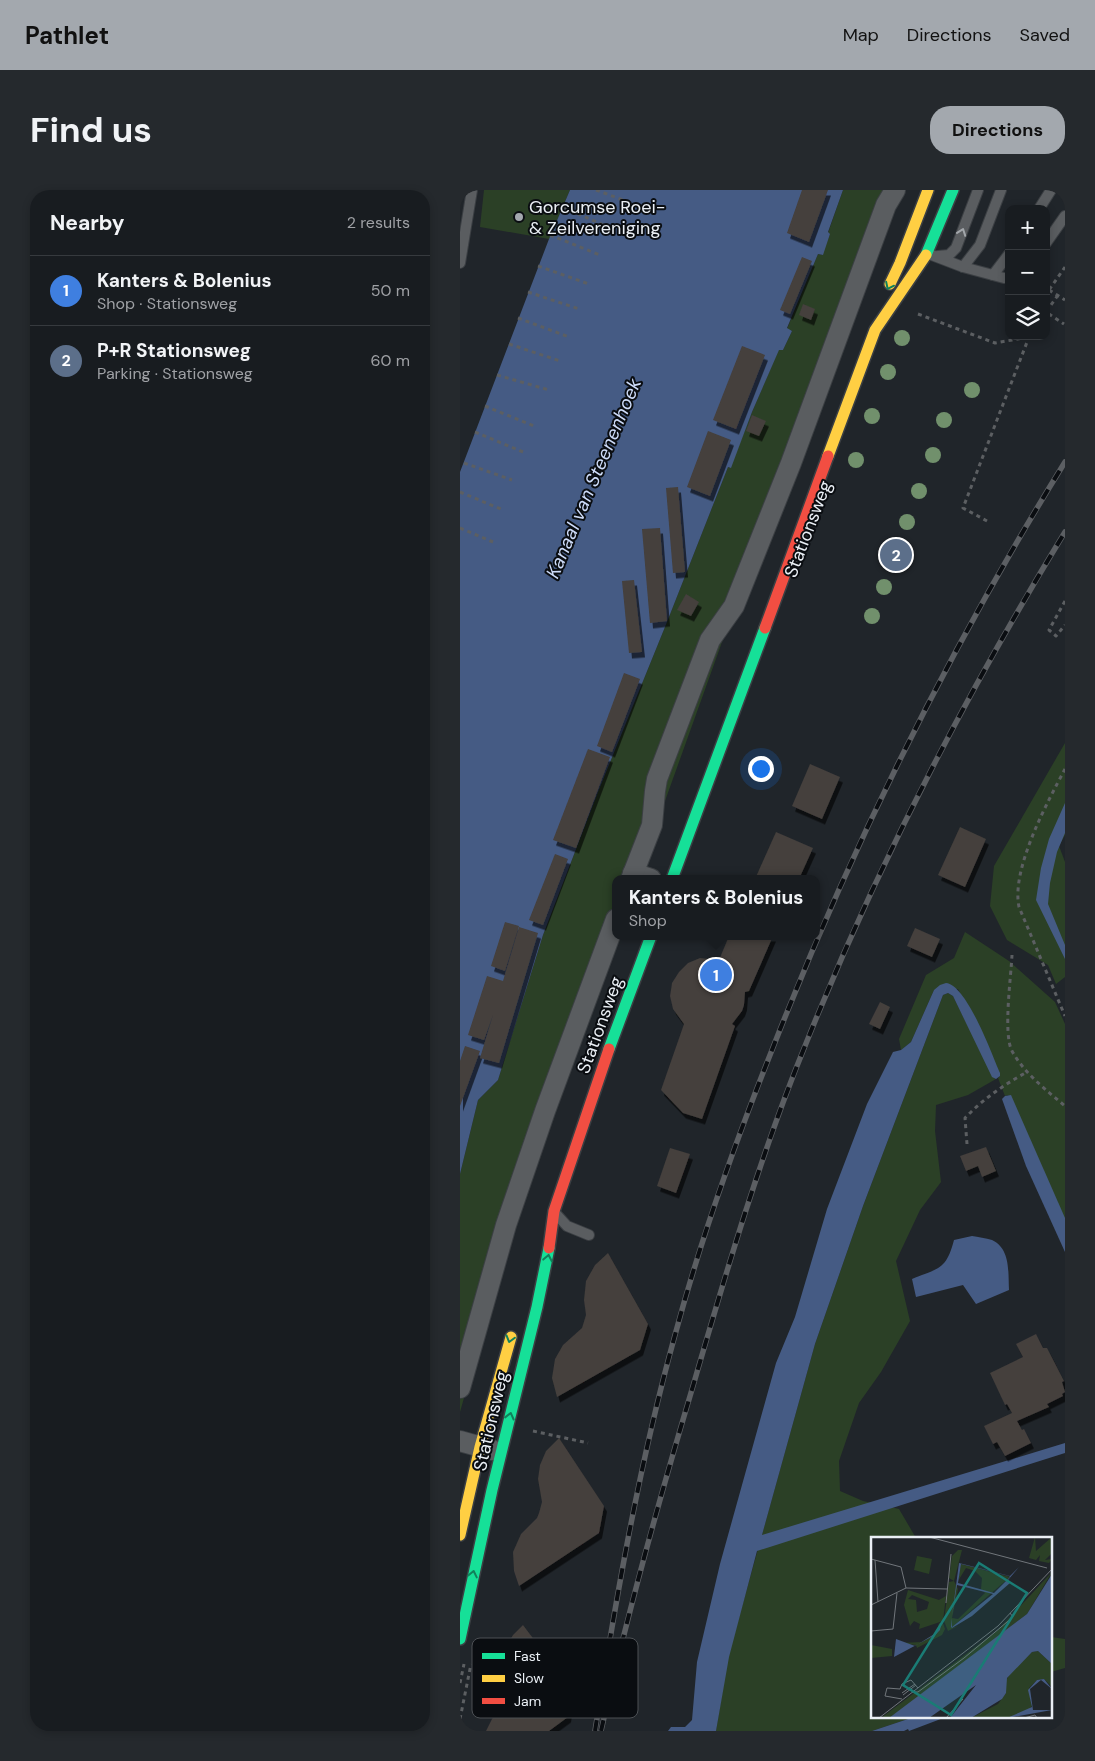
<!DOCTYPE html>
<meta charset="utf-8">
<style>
:root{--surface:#181c20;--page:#25292d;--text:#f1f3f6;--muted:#9fa1a5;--line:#363a3e;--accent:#a3a8ae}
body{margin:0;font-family:"DM Sans",sans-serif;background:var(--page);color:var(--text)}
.controls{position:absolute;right:15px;top:15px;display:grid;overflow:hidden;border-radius:10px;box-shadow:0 2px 8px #0003}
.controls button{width:45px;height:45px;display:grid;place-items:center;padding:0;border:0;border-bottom:1px solid var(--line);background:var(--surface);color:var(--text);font:25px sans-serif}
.you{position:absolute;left:300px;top:578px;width:18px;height:18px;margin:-12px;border:4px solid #fff;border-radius:50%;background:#1a73e8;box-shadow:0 0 0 8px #1a73e833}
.badge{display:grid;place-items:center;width:32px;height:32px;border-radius:50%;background:var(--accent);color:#fff;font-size:16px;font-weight:700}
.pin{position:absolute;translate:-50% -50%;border:2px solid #fff;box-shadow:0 1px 5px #0006}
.popup{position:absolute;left:152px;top:685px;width:208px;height:65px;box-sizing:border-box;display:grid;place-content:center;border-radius:10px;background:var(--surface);filter:drop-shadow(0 1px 4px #0005);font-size:16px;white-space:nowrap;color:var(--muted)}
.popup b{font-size:19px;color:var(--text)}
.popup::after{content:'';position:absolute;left:50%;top:100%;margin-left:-10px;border:10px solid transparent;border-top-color:var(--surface)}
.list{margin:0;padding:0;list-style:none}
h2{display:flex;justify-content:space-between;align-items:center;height:65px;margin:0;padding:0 20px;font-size:21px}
h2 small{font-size:16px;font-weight:400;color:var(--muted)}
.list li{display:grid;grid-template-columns:32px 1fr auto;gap:15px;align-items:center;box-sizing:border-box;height:70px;padding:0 20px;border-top:1px solid var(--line)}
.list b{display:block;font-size:19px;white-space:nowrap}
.list p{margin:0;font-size:16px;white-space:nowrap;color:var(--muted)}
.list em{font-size:16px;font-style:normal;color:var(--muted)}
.icon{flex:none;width:28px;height:28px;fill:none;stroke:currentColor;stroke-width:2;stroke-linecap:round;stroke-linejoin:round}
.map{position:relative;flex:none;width:605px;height:1541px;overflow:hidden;border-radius:20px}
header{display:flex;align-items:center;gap:30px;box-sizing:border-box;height:70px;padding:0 25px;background:var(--accent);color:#111}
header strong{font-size:24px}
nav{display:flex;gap:28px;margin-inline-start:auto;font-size:18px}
.intro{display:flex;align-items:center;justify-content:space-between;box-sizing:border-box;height:120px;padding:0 30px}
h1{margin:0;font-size:35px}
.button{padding:12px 22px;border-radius:20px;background:var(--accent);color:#111;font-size:18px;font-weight:700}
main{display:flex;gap:30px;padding:0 30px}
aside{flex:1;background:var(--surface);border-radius:20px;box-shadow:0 2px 8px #0003}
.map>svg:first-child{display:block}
.green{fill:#2b4026}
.water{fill:#455b84}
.building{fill:#443f3c;filter:url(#shadow)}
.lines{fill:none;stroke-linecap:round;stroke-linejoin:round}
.lane-casing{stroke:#3b3f43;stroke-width:12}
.street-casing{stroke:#3b3f43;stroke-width:22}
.fast-casing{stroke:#3b3f43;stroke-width:14}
.slow-casing{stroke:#3b3f43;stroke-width:14}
.jam-casing{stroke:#3b3f43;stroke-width:14}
.path{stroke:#5c5f62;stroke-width:3;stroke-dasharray:4 4;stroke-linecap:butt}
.lane{stroke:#5a5d60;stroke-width:10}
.street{stroke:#5a5d60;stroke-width:20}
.fast{stroke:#16e098;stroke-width:11}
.slow{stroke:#ffcf43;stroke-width:11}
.jam{stroke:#f24e42;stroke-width:11}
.rail-casing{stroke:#5c5f63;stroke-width:5.5}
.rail{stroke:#0a0d11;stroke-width:4;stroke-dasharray:11;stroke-linecap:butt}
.tree{fill:#71906c}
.oneway{stroke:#a2a6aa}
.oneway2{stroke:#11815b}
.poi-dot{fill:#a3a8ae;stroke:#0a0d11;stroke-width:2}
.labels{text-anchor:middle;stroke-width:4;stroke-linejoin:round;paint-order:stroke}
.poi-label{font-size:18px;fill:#eaeff5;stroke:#0a0d11;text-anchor:start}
.street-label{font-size:18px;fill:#eaeff5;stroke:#0a0d11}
.water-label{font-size:19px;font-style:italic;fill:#cedcf9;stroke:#0a0d11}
.inset-road{fill:none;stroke:#71767b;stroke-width:1}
.view{fill:#1a7c75;fill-opacity:0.15;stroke:#1a7c75;stroke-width:2.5}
.inset-edge{fill:none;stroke:#eaeff5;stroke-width:2.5}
.key{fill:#0a0d11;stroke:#4d5155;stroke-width:1}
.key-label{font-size:14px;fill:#eaeff5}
</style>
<header>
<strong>Pathlet</strong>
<nav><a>Map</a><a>Directions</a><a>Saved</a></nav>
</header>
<div class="intro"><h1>Find us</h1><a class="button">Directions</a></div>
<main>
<aside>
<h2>Nearby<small>2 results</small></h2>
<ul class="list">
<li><span class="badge" style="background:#3f7fe0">1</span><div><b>Kanters &amp; Bolenius</b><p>Shop · Stationsweg</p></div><em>50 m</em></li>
<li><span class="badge" style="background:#5c6f8a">2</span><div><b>P+R Stationsweg</b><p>Parking · Stationsweg</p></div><em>60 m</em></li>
</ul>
</aside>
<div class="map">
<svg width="605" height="1541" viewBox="0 0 605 1541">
<defs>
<filter id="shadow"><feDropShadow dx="3" dy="5.5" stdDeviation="0" flood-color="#0009"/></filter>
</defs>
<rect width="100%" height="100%" fill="#20252a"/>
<g class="green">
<path d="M24,0H110L89,49L20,37Z"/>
<path d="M383,0H429L304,335L177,689H156V746L51,1042L0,1222V984L18,910L38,890L83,745L138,602L207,432L268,277L270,278L292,222L319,159L323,160L332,141L327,139L358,64L362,65L370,44L368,43Z"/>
<path d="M605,553V645L599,656L605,672V787L596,794L588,775L547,750L530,716L534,676Z"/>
<path d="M505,742L549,771L595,812L605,834V1040L548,905L545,906L538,888L540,886L498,799L474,800L451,852L441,860L439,849L466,785L494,768Z"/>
<path d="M488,803L493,806L534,888L536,889L508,905L476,915L475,941L481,992L460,1020L436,1071L450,1131L421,1182L399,1213L379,1271L380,1301L403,1311L439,1319L456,1348H412V1527H454L412,1541H256L268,1467L355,1154L403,1016L483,805Z"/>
<path d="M591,1447L605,1449V1478L591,1482Z"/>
</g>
<g class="water">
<path d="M110,0H383L368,42L370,44L363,65L358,64L327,138L332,141L323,160H319L292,222L271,278L268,277L207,432L138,602L83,745L38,890L18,910L0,984V282L89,49Z"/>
<path d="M605,613V643L597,662L590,693L588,714L605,755V769L576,710L581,678L589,649Z"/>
<path d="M486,793C507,795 532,865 540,883V886L536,889L532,887L493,806L488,803L483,805L403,1016L355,1154L302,1345L605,1253V1263L297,1361L269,1467L256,1541H208L211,1537H225L232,1530L237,1472L260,1374L316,1173L335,1127L367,1019L407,914L433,862L441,860L451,852L474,800L480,795Z"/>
<path d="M551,905L605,1028V1062L566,976L542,909L545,906Z"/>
<path d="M512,1046C518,1047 526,1048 532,1050C551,1059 548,1083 549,1100L516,1114L503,1095L456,1107L452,1089C478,1078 486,1081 494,1050Z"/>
<path d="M454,1527H486L449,1541L448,1539L444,1541H412Z"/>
</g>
<g class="building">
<path d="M342,0H368L349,52L327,43Z"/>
<path d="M342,67L352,71L330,124L320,120Z"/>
<path d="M343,114L355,119L351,130L339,125Z"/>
<path d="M282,156L305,165L276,239L253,230Z"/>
<path d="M292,225L306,231L299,246L286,241Z"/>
<path d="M248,241L271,250L250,306L227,297Z"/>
<path d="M218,297L225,382L213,383L206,298Z"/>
<path d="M200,338L207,431L190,433L182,339Z"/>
<path d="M174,390L182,462L169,463L162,391Z"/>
<path d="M226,404L239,412L231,426L217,420Z"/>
<path d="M164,483L180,489L152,562L137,556Z"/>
<path d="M128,559L150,567L116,658L93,650Z"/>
<path d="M350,574L380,587L362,629L332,616Z"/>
<path d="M500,637L526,649L505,697L478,685Z"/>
<path d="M316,642L353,658L339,689H295Z"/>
<path d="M95,664L108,669L83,735L69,730Z"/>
<path d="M45,732L59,736L45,781L31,776Z"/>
<path d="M59,737L78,743L39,873L20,868L33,825L24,850L8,845L27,786L43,791Z"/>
<path d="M455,738L480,749L472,767L447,756Z"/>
<path d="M269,746H313L289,801L285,802L284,815L282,821L272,834L275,836L242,929L223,923L201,900L224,834L213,819L210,806L211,800L212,793L219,782L228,773L240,768L259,770Z"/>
<path d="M420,812L430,817L420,839L409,834Z"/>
<path d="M5,856L20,861L0,916V871Z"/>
<path d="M526,957L536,981L522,987L518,976L506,981L500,966Z"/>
<path d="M210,958L230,964L216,1003L197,996Z"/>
<path d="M148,1063L188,1134L180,1160L97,1207L92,1188L95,1169L103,1155L122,1138L126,1125L124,1110L126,1091L135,1075Z"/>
<path d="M576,1144L583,1158H587L604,1191L602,1192L605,1202L602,1204L603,1206L587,1214L589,1217L557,1231L562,1240L564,1239L571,1253L545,1266L537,1252L533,1254L524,1236L552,1223L547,1214L545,1215L530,1183L563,1167L556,1154Z"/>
<path d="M99,1248L144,1316L139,1343L59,1396L54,1381L53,1362L61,1344L77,1328L79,1323L82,1312L78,1289L80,1275L86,1261Z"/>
<path d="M63,1435L112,1500L108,1527L89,1541H26L32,1529L46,1512L49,1501L45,1481L44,1466L47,1455L53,1445Z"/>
</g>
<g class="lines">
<defs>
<g id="lane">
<path d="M579,19L591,0"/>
<path d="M586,53L605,26"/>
<path d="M469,64L503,77L544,88H549"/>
<path d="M478,66L489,65L496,58L518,0"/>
<path d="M0,73L12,0"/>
<path d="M503,77L520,55L541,0"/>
<path d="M533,85L549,64"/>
<path d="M97,1025L107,1036L129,1045"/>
</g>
<g id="street">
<path d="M173,683L191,689"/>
<path d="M171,689L192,635L195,601L197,589L250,450L274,416L331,273L426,15L435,0"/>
<path d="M0,1198L46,1035L85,921L156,729"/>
<path d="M0,1251L32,1260"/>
</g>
<g id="fast">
<path d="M466,65L493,0"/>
<path d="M212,689L305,438"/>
<path d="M149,859L191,746"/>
<path d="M0,1449L32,1300L77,1117L89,1058"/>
</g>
<g id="slow">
<path d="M430,94L440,73L468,0"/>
<path d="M368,266L415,140L466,65"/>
<path d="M0,1345L20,1257L51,1147"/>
</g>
<g id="jam">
<path d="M305,438L368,266"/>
<path d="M89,1058L94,1021L149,859"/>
</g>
</defs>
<use href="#lane" class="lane-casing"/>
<use href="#street" class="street-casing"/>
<use href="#fast" class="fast-casing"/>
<use href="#slow" class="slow-casing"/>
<use href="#jam" class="jam-casing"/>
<g class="path">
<path d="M136,0L163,10"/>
<path d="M103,17L150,38"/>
<path d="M90,45L140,65"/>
<path d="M78,76L129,94"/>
<path d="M589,100L605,110"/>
<path d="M68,102L119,119"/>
<path d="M598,105L586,122L604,134"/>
<path d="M586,107L589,100L605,77"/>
<path d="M458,124L535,153L569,147"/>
<path d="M58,128L109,147"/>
<path d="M49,154L100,171"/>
<path d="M37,185L89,200"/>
<path d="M25,216L74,236"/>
<path d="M15,242L63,262"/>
<path d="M4,273L52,290"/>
<path d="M0,302L43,320"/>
<path d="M527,331L503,318L569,147"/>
<path d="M0,338L33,352"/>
<path d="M605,411L589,440L596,446L605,435"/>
<path d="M605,579C587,613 551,679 559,717L605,826"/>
<path d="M552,765C551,787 543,844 552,861C564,883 586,900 605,916"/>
<path d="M507,954L505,928C523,909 545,894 567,882"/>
<path d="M73,1241L128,1253"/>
<path d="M0,1493L4,1474"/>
<path d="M0,1529L11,1474"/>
</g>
<use href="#lane" class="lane"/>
<use href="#street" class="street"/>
<use href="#fast" class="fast"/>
<use href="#slow" class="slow"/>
<use href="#jam" class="jam"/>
<defs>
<g id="rail">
<path d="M135,1541C156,1408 179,1275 215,1145C241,1048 275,953 312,860C392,655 490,458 605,272"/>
<path d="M141,1541C167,1425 199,1310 233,1196C267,1079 301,963 347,851C418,674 506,504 605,342"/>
</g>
</defs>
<use href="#rail" class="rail-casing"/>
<use href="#rail" class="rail"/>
</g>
<g class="tree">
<circle cx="442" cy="148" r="8"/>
<circle cx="428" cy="182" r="8"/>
<circle cx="512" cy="200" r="8"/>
<circle cx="412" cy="226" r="8"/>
<circle cx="484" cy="230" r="8"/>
<circle cx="473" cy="265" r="8"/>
<circle cx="396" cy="270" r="8"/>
<circle cx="459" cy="301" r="8"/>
<circle cx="447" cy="332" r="8"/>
<circle cx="436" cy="363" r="8"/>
<circle cx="424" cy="397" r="8"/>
<circle cx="412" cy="426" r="8"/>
</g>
<defs><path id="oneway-chevron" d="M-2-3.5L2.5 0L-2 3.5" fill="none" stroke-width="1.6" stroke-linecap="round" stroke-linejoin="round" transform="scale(1.25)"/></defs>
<use class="oneway" href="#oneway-chevron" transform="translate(502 42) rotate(-70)"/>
<g class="oneway2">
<use href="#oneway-chevron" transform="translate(429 96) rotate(116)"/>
<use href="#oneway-chevron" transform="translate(88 1068) rotate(-79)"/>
<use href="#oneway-chevron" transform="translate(50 1149) rotate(106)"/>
<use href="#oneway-chevron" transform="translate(50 1226) rotate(-76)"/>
<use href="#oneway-chevron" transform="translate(13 1384) rotate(-78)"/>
</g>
<circle class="poi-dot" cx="59" cy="27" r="5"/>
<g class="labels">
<g class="poi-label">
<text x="69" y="23">Gorcumse Roei-<tspan x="69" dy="21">&amp; Zeilvereniging</tspan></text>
</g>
<g class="street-label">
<text transform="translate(348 339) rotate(-69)" y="6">Stationsweg</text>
<text transform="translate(140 835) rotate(-70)" y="6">Stationsweg</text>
<text transform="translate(31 1231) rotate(-77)" y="6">Stationsweg</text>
</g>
<g class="water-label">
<text transform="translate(133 288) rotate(-67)" y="7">Kanaal van Steenenhoek</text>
</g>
</g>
<g transform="translate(411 1347)">
<rect width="181" height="181" fill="#20252a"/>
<path d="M164,0L165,14L181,0V16L174,23L181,22L178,26L168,24L169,18L165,23L158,21ZM87,13H91L83,44L87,52L81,81L87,82L114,56L110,52L111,41L104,34L95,31L87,44L90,27L139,40L80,91L87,89L77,94L73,84L78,45L83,44L78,41L81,19ZM46,19L61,22L58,37L43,33ZM181,35L156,77L45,163L18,181H10L127,93ZM37,53L68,63L75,59L72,84L48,92L49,87L43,84L39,89L33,68ZM41,58L58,65L56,72L46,75L45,63L37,62ZM68,86H72L74,92L71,98L46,111L45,108L29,106L51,105L65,96ZM0,108L21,112V119L0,121ZM167,114L181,127V150L173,142L166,143L158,151L161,169L155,175L136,181H100L127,167L135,156L134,145L140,135L161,115Z" fill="#2b4026" fill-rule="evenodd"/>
<path d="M88,26L139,39L148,30L137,43L139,46L101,79L81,91L80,90L81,81V90L122,57L86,48L81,79ZM90,27L138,39L139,40L123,56L87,46ZM181,37V127L167,114L161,115L136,141L135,156L131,162L100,181H79L105,148L58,181H18L156,77ZM70,87L69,93L64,98L23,120L25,102L44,109L65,96ZM173,142L181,152L170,143L159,152L162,173H181L136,181L161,170L157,153L166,143Z" fill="#455b84" fill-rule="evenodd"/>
<path class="inset-road" d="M58,0L176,31M0,22L30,30L35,51M4,23L7,65M75,66L80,17M0,68L35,51L76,52M0,94L22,92L26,56M29,152L16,151L14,159L31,162M29,152L31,147L40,143L47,151M41,155H47L93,121L142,80L139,76M31,156L44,147M32,158L45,148M8,181L127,89L182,31M75,181L92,162M153,181L164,178L166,181"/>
<path class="view" d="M108,26L156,56L80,178L32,148Z"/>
<rect width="181" height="181" class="inset-edge"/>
</g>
<rect x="12" y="1448" width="166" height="80" rx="8" class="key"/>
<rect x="22" y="1463" width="23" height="6" fill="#16e098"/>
<rect x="22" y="1485" width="23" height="7" fill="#ffcf43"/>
<rect x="22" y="1508" width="23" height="6" fill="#f24e42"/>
<g class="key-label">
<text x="54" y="1471">Fast</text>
<text x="54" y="1493">Slow</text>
<text x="54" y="1516">Jam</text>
</g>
</svg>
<div class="controls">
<button>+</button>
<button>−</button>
<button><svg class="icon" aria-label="layers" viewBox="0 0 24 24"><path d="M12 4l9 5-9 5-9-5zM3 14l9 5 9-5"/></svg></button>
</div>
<div class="you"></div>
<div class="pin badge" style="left:256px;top:785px;background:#3f7fe0">1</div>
<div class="popup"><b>Kanters &amp; Bolenius</b>Shop</div>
<div class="pin badge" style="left:436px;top:365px;background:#5c6f8a">2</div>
</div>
</main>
